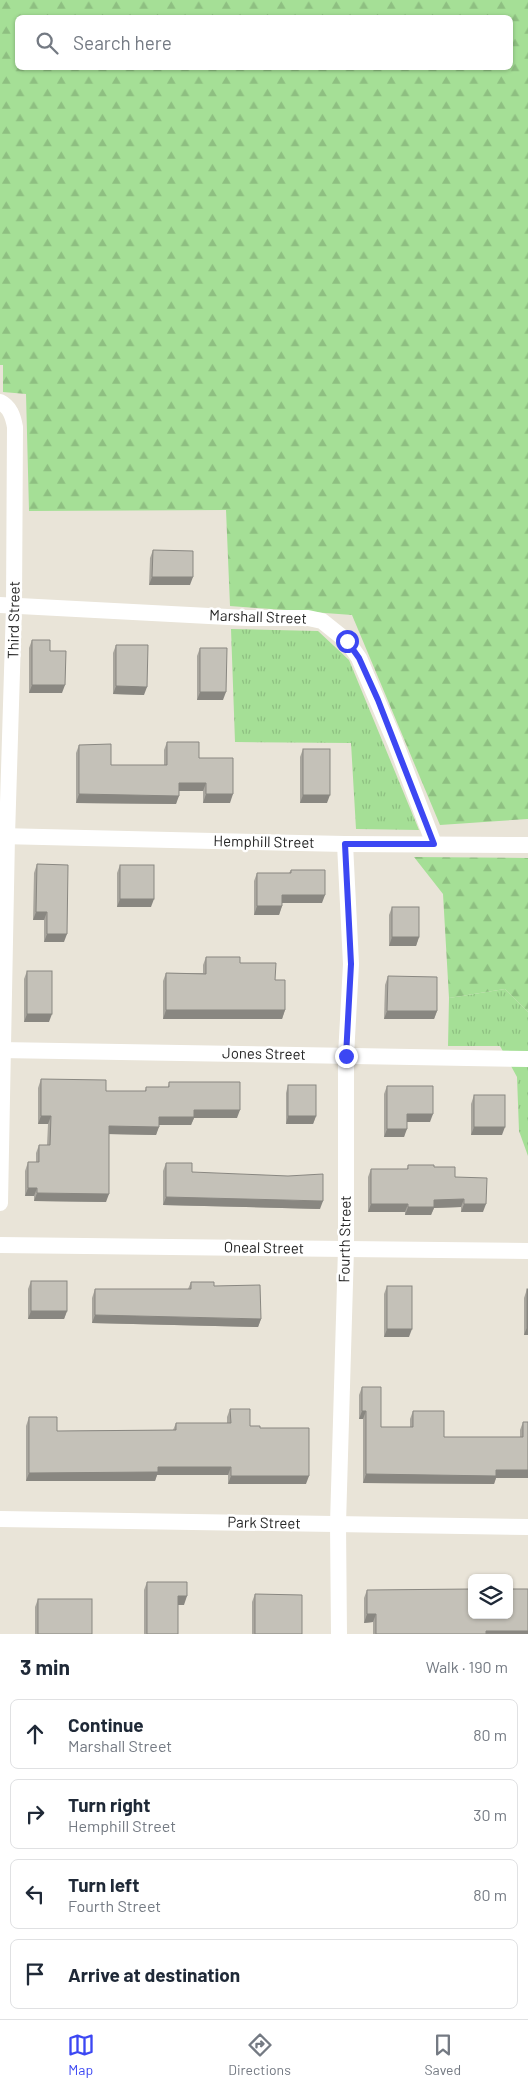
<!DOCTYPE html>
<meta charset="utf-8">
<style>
:root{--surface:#fff;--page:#f6f6f7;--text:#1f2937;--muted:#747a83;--line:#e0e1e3;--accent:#3c47f3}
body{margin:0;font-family:Barlow,sans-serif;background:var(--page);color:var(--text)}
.controls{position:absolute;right:15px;bottom:15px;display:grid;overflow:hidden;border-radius:8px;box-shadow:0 1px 4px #0004}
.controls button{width:45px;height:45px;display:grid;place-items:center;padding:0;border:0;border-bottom:1px solid var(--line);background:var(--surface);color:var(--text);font:25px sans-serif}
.stop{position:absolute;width:15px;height:15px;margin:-11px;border:4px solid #3c47f3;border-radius:50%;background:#fff}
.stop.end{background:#3c47f3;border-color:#fff;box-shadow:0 1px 5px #0008}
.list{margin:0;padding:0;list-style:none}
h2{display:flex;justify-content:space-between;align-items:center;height:65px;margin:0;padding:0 20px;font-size:21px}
h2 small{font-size:16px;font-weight:400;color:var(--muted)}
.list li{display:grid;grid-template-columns:32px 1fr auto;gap:15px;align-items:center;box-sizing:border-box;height:70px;margin:0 10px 10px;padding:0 10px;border:1px solid var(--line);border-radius:8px}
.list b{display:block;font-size:19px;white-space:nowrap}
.list p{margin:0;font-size:16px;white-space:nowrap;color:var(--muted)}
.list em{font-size:16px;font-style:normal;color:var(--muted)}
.icon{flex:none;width:28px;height:28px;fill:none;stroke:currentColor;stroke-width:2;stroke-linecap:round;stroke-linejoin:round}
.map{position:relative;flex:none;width:528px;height:1634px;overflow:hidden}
.search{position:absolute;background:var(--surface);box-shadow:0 1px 4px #0004;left:15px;right:15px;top:15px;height:55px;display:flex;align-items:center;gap:12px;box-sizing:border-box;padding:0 18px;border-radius:8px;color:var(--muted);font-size:19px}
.sheet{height:385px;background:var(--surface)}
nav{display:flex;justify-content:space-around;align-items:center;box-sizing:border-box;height:70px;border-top:1px solid var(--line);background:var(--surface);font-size:14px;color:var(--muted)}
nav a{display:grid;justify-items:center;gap:2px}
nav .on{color:var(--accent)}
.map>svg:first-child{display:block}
.grass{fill:url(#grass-tufts)}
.forest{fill:url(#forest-firs);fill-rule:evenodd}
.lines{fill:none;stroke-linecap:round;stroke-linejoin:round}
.minor{stroke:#fff;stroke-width:16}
.wall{fill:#a9a69e}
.shaded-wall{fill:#898781}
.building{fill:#c4c1b8;stroke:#898781}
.route{stroke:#3c47f3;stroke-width:6}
.labels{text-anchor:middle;stroke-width:5;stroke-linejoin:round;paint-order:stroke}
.street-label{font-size:15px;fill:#272727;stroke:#fff}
</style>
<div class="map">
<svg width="528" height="1634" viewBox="0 0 528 1634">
<defs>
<pattern id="grass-tufts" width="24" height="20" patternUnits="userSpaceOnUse" patternTransform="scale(1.25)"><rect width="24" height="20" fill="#a5df96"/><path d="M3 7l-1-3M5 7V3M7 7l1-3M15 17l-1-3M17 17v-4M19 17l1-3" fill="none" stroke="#8ebf81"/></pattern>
<pattern id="forest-firs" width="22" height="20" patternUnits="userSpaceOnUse" patternTransform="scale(1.25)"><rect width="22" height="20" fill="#a5df96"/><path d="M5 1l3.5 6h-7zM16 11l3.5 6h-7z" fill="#8ebf81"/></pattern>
</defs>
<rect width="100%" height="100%" fill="#e9e4d8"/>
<g class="grass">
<path d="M231,629L318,631L349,660L419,830L356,829L351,743L235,742Z"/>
<path d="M505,989L528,1012V1156L519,1131L517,1077L500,1046H448L449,998Z"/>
</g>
<g class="forest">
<path d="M0,0H528V819L440,825L352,615L230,606L226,510L29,511L26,394L3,392V365H0ZM18,18H510V68H18Z"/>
<path d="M414,857L528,858V1012L505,989L449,998L443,894Z"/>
</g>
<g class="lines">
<g class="minor">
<path d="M0,402C10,407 13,416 15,427L14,606L7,836L0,1203"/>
<path d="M0,605L247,618H308L322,621L347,641L359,658L395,742L434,844"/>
<path d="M0,836L345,844L528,845"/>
<path d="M0,1050L528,1059"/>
<path d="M0,1245L528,1251"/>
<path d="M0,1519L528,1527"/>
<path d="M339,1634L338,1524L346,1249V1056L351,964L345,844"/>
</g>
</g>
<g class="wall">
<path d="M153,550L190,585H149L150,558Z"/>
<path d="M32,640L50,651L62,693H29V648Z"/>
<path d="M116,645L144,695L113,694V653Z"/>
<path d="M200,648L223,700H197V656Z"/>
<path d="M167,742L199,758L230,803H203V791H179L176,804L76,803V753L79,745L111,765H164V750Z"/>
<path d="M303,749L327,803H300V757Z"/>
<path d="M37,864L64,942H44V920H33L34,873Z"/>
<path d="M120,865L151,907H117V873Z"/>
<path d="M291,870L322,903H282V906L279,915H254V881L257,873H289Z"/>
<path d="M392,907L419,937L416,946H389V915Z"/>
<path d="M206,957L240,963L275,980L285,1010L282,1019H163V981L166,973H203V965Z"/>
<path d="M27,971L49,1022H24V979Z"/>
<path d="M388,976L437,1011L434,1019H384L385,985Z"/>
<path d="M41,1079L106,1091H145L146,1087H168L169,1082L237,1118H194L191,1125H159L156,1135L109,1134L106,1202L34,1201V1196H25V1171L28,1162H36V1153L39,1145H47L48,1124H38V1088Z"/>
<path d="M288,1085L316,1116L313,1124H286V1093Z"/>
<path d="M387,1086L430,1122H407L404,1137H384V1094Z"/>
<path d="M474,1095L502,1135H471V1104Z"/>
<path d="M166,1163L192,1172L320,1209L163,1205V1171Z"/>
<path d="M408,1165L434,1167L455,1177L483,1212H461V1207L434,1208L431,1215H405V1212H368V1177L371,1169H407Z"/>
<path d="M31,1281L67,1311L64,1319H28V1289Z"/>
<path d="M191,1282L214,1286L261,1319L258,1327L92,1323V1298L95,1289H188Z"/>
<path d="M387,1286L409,1337H384V1294Z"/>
<path d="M527,1289L528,1335H524V1298Z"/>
<path d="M362,1387L381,1427H410V1419L413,1411L444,1437H520V1430L523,1422L528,1478H496L494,1484L363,1483V1419H359V1395Z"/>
<path d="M230,1409L250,1426L260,1428L306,1484H228V1475H157L155,1481H26V1426L29,1417L57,1431L173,1430L176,1423H227V1417Z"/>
<path d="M147,1582L184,1605H178V1634H144V1590Z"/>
<path d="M367,1590L528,1634H373V1622L364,1623V1598Z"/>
<path d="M255,1594L302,1634H252V1602Z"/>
<path d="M38,1599L92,1634H35V1607Z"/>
</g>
<g class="shaded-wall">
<path d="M152,577H193L190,585H149Z"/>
<path d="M32,685H65L62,693H29Z"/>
<path d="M116,686L147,687L144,695L113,694Z"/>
<path d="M200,692H226L223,700H197Z"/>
<path d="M179,783H206L203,791H176Z"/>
<path d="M79,794L179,796L176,804L76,803Z"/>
<path d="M206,794H233L230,803H203Z"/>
<path d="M303,795H330L327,803H300Z"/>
<path d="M282,895H325L322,903H279Z"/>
<path d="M120,899H154L151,907H117Z"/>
<path d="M257,906H282L279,915H254Z"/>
<path d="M36,912H47L44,920H33Z"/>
<path d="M47,934H67L64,942H44Z"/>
<path d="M392,937H419L416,946H389Z"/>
<path d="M166,1010H285L282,1019H163Z"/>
<path d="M387,1011H437L434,1019H384Z"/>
<path d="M27,1014H52L49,1022H24Z"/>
<path d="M194,1110H240L237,1118H194L191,1125H156L159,1117Z"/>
<path d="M407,1114H433L430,1122H404Z"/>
<path d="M41,1116H51L48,1124H38Z"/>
<path d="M288,1116H316L313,1124H286Z"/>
<path d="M109,1126L159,1127L156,1135L106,1134Z"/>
<path d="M474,1127H505L502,1135H471Z"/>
<path d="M387,1129H407L404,1137H384Z"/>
<path d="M28,1188H37L34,1196H25Z"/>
<path d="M37,1193L109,1194L106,1202L34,1201Z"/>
<path d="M166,1197L323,1201L320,1209L163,1205Z"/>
<path d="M464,1199L461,1207L434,1208L431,1215H405L408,1207L434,1200Z"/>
<path d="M371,1204H408L405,1212H368Z"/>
<path d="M464,1204H486L483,1212H461Z"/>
<path d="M31,1311H67L64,1319H28Z"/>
<path d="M95,1315L261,1319L258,1327L92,1323Z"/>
<path d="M527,1327H528V1335H524Z"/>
<path d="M387,1329H412L409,1337H384Z"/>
<path d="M362,1411H366L363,1419H359Z"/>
<path d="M158,1467H231L228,1475H157L155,1481H26L29,1473Z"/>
<path d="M496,1470H528V1478H496L494,1484L363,1483L366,1474Z"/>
<path d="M231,1476H309L306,1484H228Z"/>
<path d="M178,1596H187L184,1605H175Z"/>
<path d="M367,1614H376L373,1622L364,1623Z"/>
<path d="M486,1631H528V1634H485Z"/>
</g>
<g class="building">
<path d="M153,550L193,551V577H152Z"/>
<path d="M32,640H50V651H66L65,685H32Z"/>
<path d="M116,645H148L147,687L116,686Z"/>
<path d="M200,648H227L226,692H200Z"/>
<path d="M167,742H199V758H233V794H206V783H179V796L79,794V745L111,744V765H167Z"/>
<rect x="303" y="749" width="27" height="46"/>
<path d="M37,864L68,865L67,934H47V912H36Z"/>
<rect x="120" y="865" width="34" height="34"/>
<path d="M291,870H325V895H282V906H257V873H291Z"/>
<rect x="392" y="907" width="27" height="30"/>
<path d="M206,957H240V963H276L275,980H285V1010H166V973L206,974Z"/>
<rect x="27" y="971" width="25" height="43"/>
<path d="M388,976L437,977V1011H387Z"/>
<path d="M41,1079L106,1080V1091H146V1087H169V1082H240V1110H194V1117H159V1127L109,1126V1194L37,1193V1188H28V1162H39V1145H50L51,1116H41Z"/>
<rect x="288" y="1085" width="28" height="31"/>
<path d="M387,1086H433V1114H407V1129H387Z"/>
<rect x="474" y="1095" width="31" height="32"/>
<path d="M166,1163H192V1172L288,1176L323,1174V1201L166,1197Z"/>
<path d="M408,1165H434V1167H455V1177L487,1178L486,1204H464V1199L434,1200V1207H408V1204H371V1169H408Z"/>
<rect x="31" y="1281" width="36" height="30"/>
<path d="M191,1282H214V1286L260,1285L261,1319L95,1315V1289H191Z"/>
<rect x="387" y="1286" width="25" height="43"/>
<rect x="527" y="1289" width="1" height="38"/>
<path d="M362,1387H381V1427H413V1411H444V1437H523V1422H528V1470H496V1476L366,1474V1411H362Z"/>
<path d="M230,1409H250V1426H260V1428H309V1476H231V1467H158V1472L29,1473V1417H57V1431L176,1430V1423H231Z"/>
<path d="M147,1582H187V1596H178V1634H147Z"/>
<path d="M472,1589V1615H509V1589H528V1631H486V1634H376V1614H367V1590Z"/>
<path d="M255,1594L302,1595V1634H255Z"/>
<rect x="38" y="1599" width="54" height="35"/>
</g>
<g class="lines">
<path class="route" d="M346,1056L351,964L345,844H434L378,700L359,658L347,641"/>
</g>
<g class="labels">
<g class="street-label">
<text transform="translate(258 617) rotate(2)" y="5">Marshall Street</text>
<text transform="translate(14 620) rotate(-89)" y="5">Third Street</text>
<text transform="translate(264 842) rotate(1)" y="5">Hemphill Street</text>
<text transform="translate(264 1054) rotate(1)" y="5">Jones Street</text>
<text transform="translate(345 1239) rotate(-89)" y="5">Fourth Street</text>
<text transform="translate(264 1248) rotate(1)" y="5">Oneal Street</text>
<text transform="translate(264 1523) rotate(1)" y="5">Park Street</text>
</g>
</g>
</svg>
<div class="controls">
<button><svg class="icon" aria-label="layers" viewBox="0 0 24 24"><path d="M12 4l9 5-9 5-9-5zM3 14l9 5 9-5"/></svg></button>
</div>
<div class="stop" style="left:347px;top:641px"></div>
<div class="stop end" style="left:346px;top:1056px"></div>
<div class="search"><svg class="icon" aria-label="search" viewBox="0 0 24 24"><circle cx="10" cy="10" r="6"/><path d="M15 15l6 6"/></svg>Search here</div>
</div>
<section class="sheet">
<h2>3 min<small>Walk · 190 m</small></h2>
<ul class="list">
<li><svg class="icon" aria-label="ahead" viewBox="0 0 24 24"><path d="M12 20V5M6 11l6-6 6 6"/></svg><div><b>Continue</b><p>Marshall Street</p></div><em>80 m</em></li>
<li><svg class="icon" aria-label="right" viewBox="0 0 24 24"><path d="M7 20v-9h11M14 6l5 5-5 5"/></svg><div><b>Turn right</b><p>Hemphill Street</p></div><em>30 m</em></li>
<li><svg class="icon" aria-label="left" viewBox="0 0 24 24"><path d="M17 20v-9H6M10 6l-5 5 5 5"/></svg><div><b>Turn left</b><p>Fourth Street</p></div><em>80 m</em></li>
<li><svg class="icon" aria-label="arrive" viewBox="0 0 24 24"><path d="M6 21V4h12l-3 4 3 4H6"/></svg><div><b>Arrive at destination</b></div></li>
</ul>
</section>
<nav>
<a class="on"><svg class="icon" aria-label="map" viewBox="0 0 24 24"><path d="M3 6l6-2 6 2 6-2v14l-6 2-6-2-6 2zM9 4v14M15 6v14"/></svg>Map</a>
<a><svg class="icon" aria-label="directions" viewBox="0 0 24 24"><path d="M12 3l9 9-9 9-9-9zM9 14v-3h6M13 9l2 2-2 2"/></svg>Directions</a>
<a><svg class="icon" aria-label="saved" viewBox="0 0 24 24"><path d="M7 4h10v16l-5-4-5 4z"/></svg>Saved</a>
</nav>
